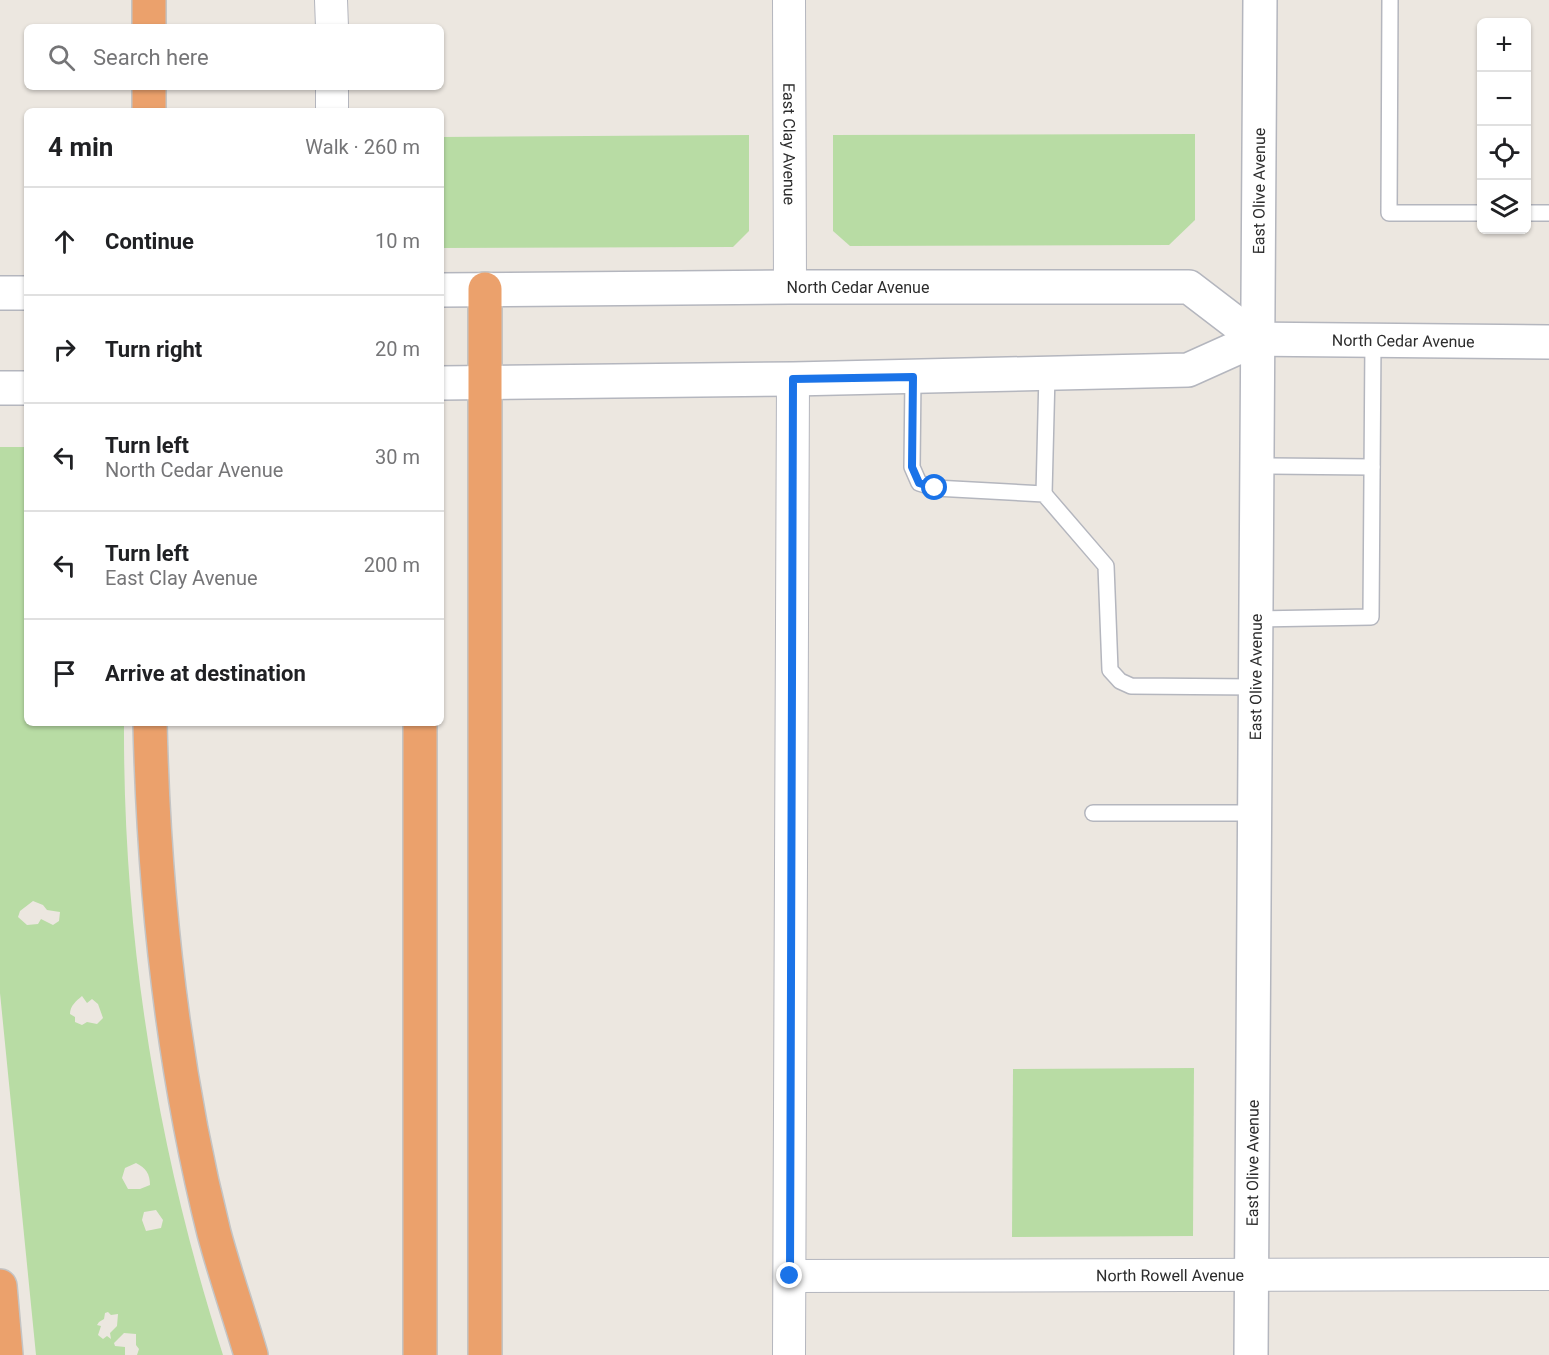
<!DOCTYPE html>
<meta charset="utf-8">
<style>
:root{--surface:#fff;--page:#f6f6f6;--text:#202124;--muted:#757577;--line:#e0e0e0}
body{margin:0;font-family:Roboto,sans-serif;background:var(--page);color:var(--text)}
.controls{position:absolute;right:18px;top:18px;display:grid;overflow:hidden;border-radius:9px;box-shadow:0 2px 4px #0004}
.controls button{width:54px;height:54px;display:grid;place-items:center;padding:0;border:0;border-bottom:2px solid var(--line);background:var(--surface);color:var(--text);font:30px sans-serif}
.stop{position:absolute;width:18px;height:18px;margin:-14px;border:4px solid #1a73e8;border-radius:50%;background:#fff}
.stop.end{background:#1a73e8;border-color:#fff;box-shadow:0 2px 6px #0008}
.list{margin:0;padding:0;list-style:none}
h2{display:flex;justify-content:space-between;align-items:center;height:78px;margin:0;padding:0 24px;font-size:26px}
h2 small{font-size:20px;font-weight:400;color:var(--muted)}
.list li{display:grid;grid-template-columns:39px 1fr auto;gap:18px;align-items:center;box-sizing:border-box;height:108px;padding:0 24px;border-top:2px solid var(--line)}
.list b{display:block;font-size:22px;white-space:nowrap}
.list p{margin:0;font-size:20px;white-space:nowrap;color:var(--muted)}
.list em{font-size:20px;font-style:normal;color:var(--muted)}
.icon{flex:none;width:33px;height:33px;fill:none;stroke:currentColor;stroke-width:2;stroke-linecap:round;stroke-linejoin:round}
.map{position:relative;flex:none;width:1549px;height:1355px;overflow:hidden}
.search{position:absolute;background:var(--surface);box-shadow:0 2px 4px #0004;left:24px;top:24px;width:420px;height:66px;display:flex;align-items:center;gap:15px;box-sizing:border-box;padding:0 21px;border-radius:9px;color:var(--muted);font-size:22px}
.panel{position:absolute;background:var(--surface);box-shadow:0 2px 4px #0004;left:24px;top:108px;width:420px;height:618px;border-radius:9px}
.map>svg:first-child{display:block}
.green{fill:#b8dca4;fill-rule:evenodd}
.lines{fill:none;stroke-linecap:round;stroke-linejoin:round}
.lane-casing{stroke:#b4b6be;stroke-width:18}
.street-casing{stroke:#b4b6be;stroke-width:34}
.secondary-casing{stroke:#b4b6be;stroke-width:36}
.highway-casing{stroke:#c4c4c4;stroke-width:36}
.lane{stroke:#fff;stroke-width:15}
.street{stroke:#fff;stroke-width:32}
.secondary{stroke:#fff;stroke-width:33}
.highway{stroke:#eba16c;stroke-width:33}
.route{stroke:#1a73e8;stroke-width:8}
.labels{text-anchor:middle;stroke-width:6;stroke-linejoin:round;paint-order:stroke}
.street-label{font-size:16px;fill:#2c2c2c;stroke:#fff}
</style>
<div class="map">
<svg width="1549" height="1355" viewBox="0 0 1549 1355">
<rect width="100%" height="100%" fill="#ece7e0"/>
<g class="green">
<path d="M1195,134V220L1169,245L850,246L833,231V135Z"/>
<path d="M749,135V231L733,247L441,248V137Z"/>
<path d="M0,447H27V723H124C123,939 157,1150 223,1355H137L139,1349L136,1345V1334L124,1333L114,1343L115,1346L125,1347V1355H36L0,993ZM33,901L43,905L47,910L60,912L59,921L53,925L41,919L38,924L27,925L18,917L20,911ZM82,996L87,1003L92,999L98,1004L103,1018L97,1024L87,1022L82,1025L75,1022V1017L70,1014C70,1006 76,1001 82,996ZM136,1163C146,1168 150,1174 150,1185L140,1189H128L122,1178L125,1168ZM156,1210L163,1220L161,1228L146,1231L142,1220L144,1212ZM108,1312L111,1315L118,1314L117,1326L110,1333L111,1339L107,1336L103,1339L98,1335L101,1326L97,1325L99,1322L104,1319L105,1313Z"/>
<path d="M1194,1068L1193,1236L1012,1237L1013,1069Z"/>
</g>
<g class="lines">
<defs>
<g id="lane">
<path d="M1390,0L1389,213H1482"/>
<path d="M1526,213H1549"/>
<path d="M913,377L912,467L919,483L935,488L1044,494L1106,566L1110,670L1120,681L1131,686L1255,687"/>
<path d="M1257,466L1372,467"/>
<path d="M1044,494L1047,374"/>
<path d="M1256,619L1371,617L1373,341"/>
<path d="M1093,813H1255"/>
</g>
<g id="street">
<path d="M331,0L332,27"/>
<path id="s1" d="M789,0L790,287"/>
<path d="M332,87V111"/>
<path id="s2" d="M790,1276L1549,1274"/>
<path d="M789,1355L793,379"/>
</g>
<g id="secondary">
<path id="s3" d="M441,290L790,287H1189L1257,339"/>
<path d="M0,293H27"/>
<path id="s4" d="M441,383L793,379L1188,370L1257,339L1549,342"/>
<path d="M0,388H27"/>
<path id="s5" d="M1251,1355L1260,0"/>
</g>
<g id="highway">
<path d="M149,0V27"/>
<path d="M149,87V111"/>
<path d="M485,289V1355"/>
<path d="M150,723C154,894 172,1066 214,1233C225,1274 239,1314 251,1355"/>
<path d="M0,1286L6,1355"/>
<path d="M420,1355V723"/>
</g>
</defs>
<use href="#lane" class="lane-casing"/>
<use href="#street" class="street-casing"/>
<use href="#secondary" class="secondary-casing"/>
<use href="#highway" class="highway-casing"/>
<use href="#lane" class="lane"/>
<use href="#street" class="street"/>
<use href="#secondary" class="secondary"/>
<use href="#highway" class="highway"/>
</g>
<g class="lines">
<path class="route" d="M790,1276L793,379L913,377L912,467L919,483L935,488"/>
</g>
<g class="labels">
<g class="street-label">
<text dy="6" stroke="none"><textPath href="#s1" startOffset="144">East Clay Avenue</textPath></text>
<text dy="6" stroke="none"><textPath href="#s5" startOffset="1164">East Olive Avenue</textPath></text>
<text dy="6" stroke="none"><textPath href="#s3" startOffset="417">North Cedar Avenue</textPath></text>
<text dy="6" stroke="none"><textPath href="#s4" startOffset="969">North Cedar Avenue</textPath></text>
<text dy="6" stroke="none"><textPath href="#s5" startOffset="678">East Olive Avenue</textPath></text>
<text dy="6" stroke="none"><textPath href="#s5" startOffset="192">East Olive Avenue</textPath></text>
<text dy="6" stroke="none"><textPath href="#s2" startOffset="380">North Rowell Avenue</textPath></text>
</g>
</g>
</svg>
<div class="controls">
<button>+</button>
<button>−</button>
<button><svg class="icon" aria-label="locate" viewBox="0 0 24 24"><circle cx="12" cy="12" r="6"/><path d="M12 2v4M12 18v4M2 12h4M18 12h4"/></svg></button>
<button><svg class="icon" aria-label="layers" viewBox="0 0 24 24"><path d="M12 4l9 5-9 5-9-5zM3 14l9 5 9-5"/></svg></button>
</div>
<div class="stop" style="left:935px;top:488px"></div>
<div class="stop end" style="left:790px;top:1276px"></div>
<div class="search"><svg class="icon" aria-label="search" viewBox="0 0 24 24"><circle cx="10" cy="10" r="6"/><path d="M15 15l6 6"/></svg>Search here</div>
<section class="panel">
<h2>4 min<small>Walk · 260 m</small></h2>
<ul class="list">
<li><svg class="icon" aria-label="ahead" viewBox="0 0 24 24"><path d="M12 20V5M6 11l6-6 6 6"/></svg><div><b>Continue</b></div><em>10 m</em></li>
<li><svg class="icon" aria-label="right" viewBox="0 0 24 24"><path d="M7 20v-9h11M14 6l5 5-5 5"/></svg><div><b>Turn right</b></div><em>20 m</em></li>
<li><svg class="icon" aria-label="left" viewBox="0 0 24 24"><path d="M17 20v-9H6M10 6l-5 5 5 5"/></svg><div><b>Turn left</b><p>North Cedar Avenue</p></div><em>30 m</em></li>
<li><svg class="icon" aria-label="left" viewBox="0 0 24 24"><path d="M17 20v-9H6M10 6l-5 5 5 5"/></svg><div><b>Turn left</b><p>East Clay Avenue</p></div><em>200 m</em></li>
<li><svg class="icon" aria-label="arrive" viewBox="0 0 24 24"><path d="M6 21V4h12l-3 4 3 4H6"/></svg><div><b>Arrive at destination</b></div></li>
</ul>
</section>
</div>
